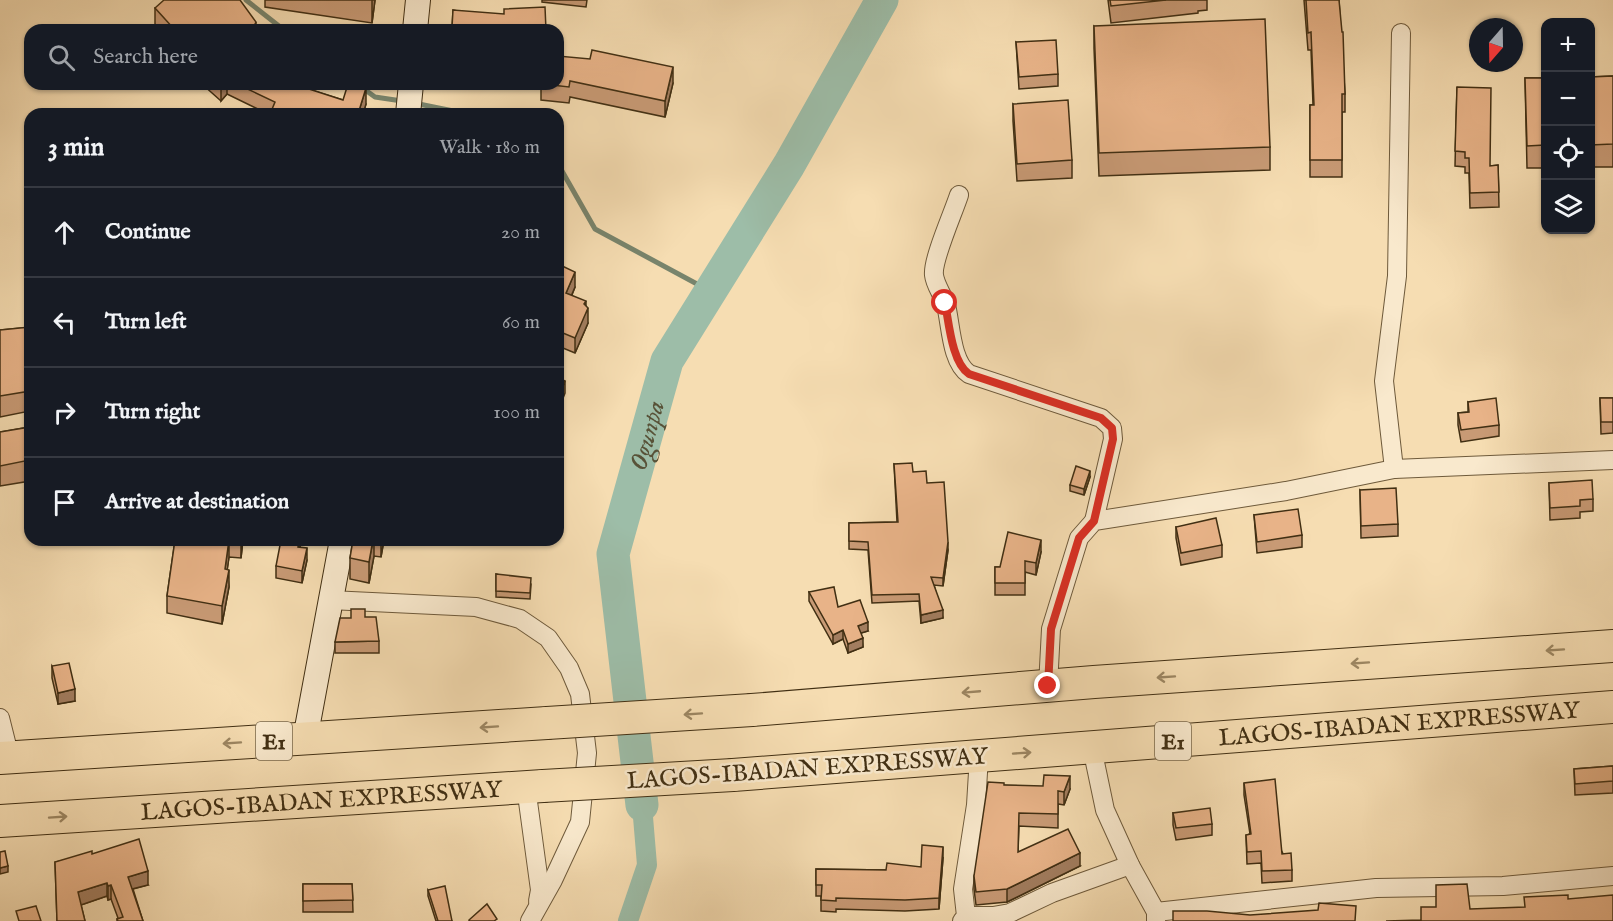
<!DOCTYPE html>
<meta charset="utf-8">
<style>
:root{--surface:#171b24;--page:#242831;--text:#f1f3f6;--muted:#9ea1a6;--line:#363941}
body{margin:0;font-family:"IM FELL English",serif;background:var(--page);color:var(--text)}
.controls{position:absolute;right:18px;top:18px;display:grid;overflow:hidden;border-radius:12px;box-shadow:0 2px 4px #0004}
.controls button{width:54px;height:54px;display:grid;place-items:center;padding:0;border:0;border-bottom:2px solid var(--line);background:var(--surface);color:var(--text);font:30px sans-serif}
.compass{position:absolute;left:1469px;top:18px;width:54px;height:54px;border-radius:50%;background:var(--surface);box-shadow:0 2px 4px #0004;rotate:200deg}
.stop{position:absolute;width:18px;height:18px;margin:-14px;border:4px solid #d93025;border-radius:50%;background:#fff}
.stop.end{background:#d93025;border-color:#fff;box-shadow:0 2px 6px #0008}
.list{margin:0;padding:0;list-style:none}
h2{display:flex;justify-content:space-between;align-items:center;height:78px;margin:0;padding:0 24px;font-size:26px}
h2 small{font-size:20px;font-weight:400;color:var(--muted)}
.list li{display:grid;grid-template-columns:39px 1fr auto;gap:18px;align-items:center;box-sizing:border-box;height:90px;padding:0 24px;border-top:2px solid var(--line)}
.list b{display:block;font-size:22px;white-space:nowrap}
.list em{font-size:20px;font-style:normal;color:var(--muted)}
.icon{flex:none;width:33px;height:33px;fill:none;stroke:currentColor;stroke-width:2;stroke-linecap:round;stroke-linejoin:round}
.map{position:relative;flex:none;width:1613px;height:921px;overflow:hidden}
.search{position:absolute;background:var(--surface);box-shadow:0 2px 4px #0004;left:24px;top:24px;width:540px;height:66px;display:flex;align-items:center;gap:15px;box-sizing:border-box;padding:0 21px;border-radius:18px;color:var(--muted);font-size:22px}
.panel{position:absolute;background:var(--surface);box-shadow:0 2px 4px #0004;left:24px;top:108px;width:540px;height:438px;border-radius:18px}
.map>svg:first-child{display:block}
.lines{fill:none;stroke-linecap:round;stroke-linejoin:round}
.stream{stroke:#78846c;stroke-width:5}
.canal{stroke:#9dbda8;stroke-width:20}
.river{stroke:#9dbda8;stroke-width:33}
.street-casing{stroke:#6e5a3b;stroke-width:20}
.secondary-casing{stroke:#412f13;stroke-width:26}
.highway-casing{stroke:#412f13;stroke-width:34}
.street{stroke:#f9e9cd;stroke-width:18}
.secondary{stroke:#f9e9cd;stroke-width:24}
.highway{stroke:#f6ddb2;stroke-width:32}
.highway-bridge-casing{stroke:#412f13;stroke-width:34;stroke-linecap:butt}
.highway-bridge{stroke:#f6ddb2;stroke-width:32}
.wall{fill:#c89a75;stroke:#412f13;stroke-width:1.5}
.shaded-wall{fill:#a27d5f;stroke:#412f13;stroke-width:1.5}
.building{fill:#e8b388;stroke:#412f13;stroke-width:1.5}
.oneway{stroke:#9c8662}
.route{stroke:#d93025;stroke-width:8}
.labels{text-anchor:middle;stroke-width:5;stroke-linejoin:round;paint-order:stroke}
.shield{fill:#f9e9cd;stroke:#78674b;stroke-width:1.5}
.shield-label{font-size:22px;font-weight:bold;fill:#412f13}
.street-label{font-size:24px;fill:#412f13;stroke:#f9e9cd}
.water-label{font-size:26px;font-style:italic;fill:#585238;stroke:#f9e9cd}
</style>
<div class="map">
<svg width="1613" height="921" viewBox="0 0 1613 921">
<rect width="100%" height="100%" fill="#f6ddb2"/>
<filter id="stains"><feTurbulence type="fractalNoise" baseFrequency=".00333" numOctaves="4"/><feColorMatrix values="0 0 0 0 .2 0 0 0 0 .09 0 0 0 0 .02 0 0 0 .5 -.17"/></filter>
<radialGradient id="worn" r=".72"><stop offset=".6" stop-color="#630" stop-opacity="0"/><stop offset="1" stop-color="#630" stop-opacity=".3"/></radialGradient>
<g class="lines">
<g class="stream">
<path d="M246,0L284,30"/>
<path d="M357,84L375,97L402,101"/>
<path d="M414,103L468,114"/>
<path d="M558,164L595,229L710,291"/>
</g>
<path class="canal" d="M628,921L647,865L642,805"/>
<path class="river" id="s1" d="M642,805L613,554L667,361L789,165L882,0"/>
<defs>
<g id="street">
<path d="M959,195C954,211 932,260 934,275C935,285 943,295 946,305C951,325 951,362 969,374L1101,418L1112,428L1113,439L1094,521"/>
<path d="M1394,469L1384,381L1397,276L1401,33"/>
<path d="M330,600L476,607L520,619L548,638L569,668L580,694L587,753L580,822L553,880L530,921"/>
<path d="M1048,686L1051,629L1079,538L1094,521L1286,491L1394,469L1613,460"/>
<path d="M0,718L10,758"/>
<path d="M1092,748L1105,810L1130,865L1156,912V921"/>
<path d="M526,787L540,890L538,901"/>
<path d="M1156,912L1376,888L1503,886L1613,876"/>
<path d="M966,916H993L1010,913L1052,893L1130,865"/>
<path d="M962,921L966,916L963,889L976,805L979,756"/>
</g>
<g id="secondary">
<path d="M415,30L418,0"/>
<path d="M408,114L411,84"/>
<path d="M305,739L342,540"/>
</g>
<g id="highway">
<path d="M752,710L1094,682L1613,646"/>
<path d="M0,758L547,723"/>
<path id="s2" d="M733,775L1613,707"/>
<path id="s3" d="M0,821L543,786"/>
</g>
</defs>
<use href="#street" class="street-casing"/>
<use href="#secondary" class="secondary-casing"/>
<use href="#highway" class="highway-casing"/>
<use href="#street" class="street"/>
<use href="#secondary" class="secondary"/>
<use href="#highway" class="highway"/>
<defs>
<g id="highway-bridge">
<path d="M547,723L752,710"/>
<path d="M543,786L733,775"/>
</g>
</defs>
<use href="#highway-bridge" class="highway-bridge-casing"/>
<use href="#highway-bridge" class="highway-bridge"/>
</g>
<g class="wall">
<path d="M265,0H375L372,23L265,7Z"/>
<path d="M542,0H587L586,7L542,2Z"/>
<path d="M1108,0H1207V10L1198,11V13L1111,23Z"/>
<path d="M1304,0H1339L1345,94V112H1342V177H1310V105H1313L1311,50H1308Z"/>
<path d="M155,8L256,30H160L155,24Z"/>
<path d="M453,10L546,30H452Z"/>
<path d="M1094,26L1270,147V170L1099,176L1094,48Z"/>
<path d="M1016,42L1058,74V86L1019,89Z"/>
<path d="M558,56L673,83L665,117L570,97L569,103L541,100V84Z"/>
<path d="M1613,76V167H1590V77Z"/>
<path d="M1525,78H1545V168H1527Z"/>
<path d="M202,84H310L311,90L343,100L366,104L363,114H268L227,94L221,101Z"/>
<path d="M1457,87L1490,166L1498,165L1499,207L1470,208L1469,173H1465V167L1455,166Z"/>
<path d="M1013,104L1072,160V178L1017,181L1013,121Z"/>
<path d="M558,264L575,287L572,295L588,323L575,353L558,346Z"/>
<path d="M30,327V411L0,417V330Z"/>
<path d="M1600,398H1613V433L1601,434Z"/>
<path d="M1468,402L1499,425V436L1461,442L1458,425V413L1468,412Z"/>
<path d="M30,427V481L0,486V432Z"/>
<path d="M894,464L913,472L927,483L948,550L943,586L934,585L943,618L921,623L919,601L872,603L868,550L849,549V523L897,522Z"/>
<path d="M1090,477L1084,495L1070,491V485Z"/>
<path d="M1549,483L1593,499V511L1580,512V518L1550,520Z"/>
<path d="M1360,490L1398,524V536L1361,538Z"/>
<path d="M1254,515L1302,535V547L1257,553Z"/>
<path d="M1176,527L1222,545V557L1181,565L1176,538Z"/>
<path d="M175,540H243L241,558L229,557L227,570L229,587L222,624L167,613V596Z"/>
<path d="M301,540L300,547L307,560L302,583L276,578V566Z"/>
<path d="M353,540H384L381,557L374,556L369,583L350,579V558Z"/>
<path d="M1041,552L1036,575L1025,572V595H995V567H1000Z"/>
<path d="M496,574L531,584L530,599L496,597Z"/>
<path d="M809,592L838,607L868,631L861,633L863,647L848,653L843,639L833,644L809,601Z"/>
<path d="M379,641V653H335V642Z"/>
<path d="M52,666L75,701L58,704L52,678Z"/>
<path d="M1613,766V793L1575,795L1574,769Z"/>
<path d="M1244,783L1292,870V881L1262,883L1261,863L1247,864L1246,835L1250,834L1244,795Z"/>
<path d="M1004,785L1070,789L1064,805L1058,804V828L1019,826L1018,852L1080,866L1007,902L976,905L974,889V876Z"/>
<path d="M1173,813L1212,824V835L1176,840L1173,825Z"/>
<path d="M92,854L148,885L133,889L143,921H117V919L118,918L111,899L108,900L107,896L81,905L85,921H57L55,862Z"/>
<path d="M943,858L939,909L905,911L836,909V912L821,911V896H816V869L886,870L921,867Z"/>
<path d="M303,884H352L353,912H303Z"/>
<path d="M428,890L452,921H436L428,896Z"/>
</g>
<g class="shaded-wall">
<path d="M372,0H375L372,23Z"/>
<path d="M256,22V30H252Z"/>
<path d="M673,67V83L665,117V101Z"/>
<path d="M222,84H227V94L221,101V85Z"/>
<path d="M366,88V104L363,114H358Z"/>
<path d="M575,272V287L566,308V293Z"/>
<path d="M586,301V313L588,308V323L575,353V338Z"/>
<path d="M565,381V393L558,411V399Z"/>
<path d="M1090,471V477L1084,495V489Z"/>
<path d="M229,540V557L225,586V569Z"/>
<path d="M241,540H243L241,558Z"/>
<path d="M299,540H301L298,558V547Z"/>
<path d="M373,540H374V556L369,583V562Z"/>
<path d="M381,540H384L381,557Z"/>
<path d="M1041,540V552L1036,575V563Z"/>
<path d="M948,542V550L943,586V578Z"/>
<path d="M307,548V560L302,583V571Z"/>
<path d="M229,570V587L222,624V606Z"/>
<path d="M943,610V618L921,623V615Z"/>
<path d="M868,622V631L858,634V626Z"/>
<path d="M843,630V639L833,644V635Z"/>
<path d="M863,638V647L848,653V644Z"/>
<path d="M75,689V701L58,704V693Z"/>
<path d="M1070,776V789L1064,805V792Z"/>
<path d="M943,847V858L939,909V898Z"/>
<path d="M1080,853V866L1007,902V889Z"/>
<path d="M8,866V872L0,874V868Z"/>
<path d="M148,871V885L128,890V877Z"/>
<path d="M107,883V896L78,906V892Z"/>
<path d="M111,885V899L108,900V886Z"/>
</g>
<g class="building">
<path d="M164,0H240L256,22L252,30H173L174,29L155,8Z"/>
<path d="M1110,0H1166L1111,6Z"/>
<path d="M1306,0H1339L1342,32H1343L1345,94H1342V160H1310V105H1314L1311,32L1308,33Z"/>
<path d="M545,7L546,30H489L452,27L453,10L504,14V9Z"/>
<path d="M1265,19L1270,147L1099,153L1094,26Z"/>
<path d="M1056,40L1058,74L1019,77L1016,42Z"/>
<path d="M592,50L673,67L665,101L570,81L569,87L543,84H558V56L590,59Z"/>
<path d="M1613,76V144L1590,145V77Z"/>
<path d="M1525,78H1545V145L1527,146Z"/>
<path d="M237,84H311L309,89L343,100L348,84H353L366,88L358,114H270L275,102Z"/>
<path d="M1457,87L1491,88L1490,166L1498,165L1499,192L1470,193L1469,158H1465V152L1455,151Z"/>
<path d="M1068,100L1072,160L1017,164L1013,104Z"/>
<path d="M558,264L575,272L566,293L586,301L584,304L588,308L575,338L558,331Z"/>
<path d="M30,327V391L0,396V330Z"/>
<path d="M558,378L565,381L558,399Z"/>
<path d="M1496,398L1499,425L1461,430L1458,413L1469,412L1468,402Z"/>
<path d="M1600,398H1613V422H1601Z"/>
<path d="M30,427V460L0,466V432Z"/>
<path d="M912,463L913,472L926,471L927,483L944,482L948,542L943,578L931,577L943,610L921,615L919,594L872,595L868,542L849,541V523L898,522L894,464Z"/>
<path d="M1076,466L1090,471L1084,489L1070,485Z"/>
<path d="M1592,480L1593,499L1580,500V506L1550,508L1549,483Z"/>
<path d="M1396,488L1398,524L1361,526L1360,490Z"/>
<path d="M1298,509L1302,535L1257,542L1254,515Z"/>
<path d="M1216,518L1222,545L1181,553L1176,527Z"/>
<path d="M1008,532L1041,540L1036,563L1025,561V583H995V567H1000Z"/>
<path d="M175,540H229L225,569L229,570L222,606L167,596Z"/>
<path d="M281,540H299L298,547L307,548L302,571L276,566Z"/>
<path d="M353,540H373L369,562L350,558Z"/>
<path d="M496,574L531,578L530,593L496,591Z"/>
<path d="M834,587L838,607L860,600L868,622L858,626L863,638L848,644L843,630L833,635L809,592Z"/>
<path d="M351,609H365V617H376L379,641L335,642L340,618H351Z"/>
<path d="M69,663L75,689L58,693L52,666Z"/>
<path d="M1613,766V781L1575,784L1574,769Z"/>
<path d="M1044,775L1070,776L1064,792L1058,791V814L1019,813L1018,852L1068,829L1080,853L1007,889L976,892L974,876L988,782L1004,783V785L1043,786Z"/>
<path d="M1275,779L1282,854L1291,853L1292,870L1262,871L1261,851L1247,852L1246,835L1251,834L1244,783Z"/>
<path d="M1210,808L1212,824L1176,828L1173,813Z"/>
<path d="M139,839L148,871L128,877L143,921H118L117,919L123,917L111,885L108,886L107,883L78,892L85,921H57L55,862L92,851V854Z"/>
<path d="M922,845L943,847L939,898L905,900L836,898V901L821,900L822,885H816V869L886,870L887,863L921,867Z"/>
<path d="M5,851L8,866L0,868V852Z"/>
<path d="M303,884H352L353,900L303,901Z"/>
<path d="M1467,884L1470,909L1525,907L1524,897L1568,895V899L1613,895V921H1386L1421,920V907H1436V885Z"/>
<path d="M445,886L452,921H438L428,890Z"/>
<path d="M1319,903L1356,906L1355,921H1173V911H1207L1250,915L1318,910Z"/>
<path d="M487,904L497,919L494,921H469V920Z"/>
<path d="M36,906L41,921H19L16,911Z"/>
</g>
<defs><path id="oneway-shaft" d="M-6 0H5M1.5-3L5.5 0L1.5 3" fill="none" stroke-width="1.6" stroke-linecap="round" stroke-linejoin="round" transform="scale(1.5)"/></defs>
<g class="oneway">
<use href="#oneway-shaft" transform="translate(1555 650) rotate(176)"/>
<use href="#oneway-shaft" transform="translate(1360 663) rotate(176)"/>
<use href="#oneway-shaft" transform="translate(1166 677) rotate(176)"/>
<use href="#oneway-shaft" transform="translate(971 692) rotate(175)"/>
<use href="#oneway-shaft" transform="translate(693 714) rotate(176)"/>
<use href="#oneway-shaft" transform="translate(489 727) rotate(176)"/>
<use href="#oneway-shaft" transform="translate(232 743) rotate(176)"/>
<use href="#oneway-shaft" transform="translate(1022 753) rotate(-4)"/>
<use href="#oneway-shaft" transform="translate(58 817) rotate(-4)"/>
</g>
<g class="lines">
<path class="route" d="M945,303C949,323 952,363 969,374L1101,418L1112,428L1113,439L1094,521L1079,538L1051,629L1048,686"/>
</g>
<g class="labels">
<g class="shield">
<rect x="256" y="722" width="36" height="38" rx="4.5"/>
<rect x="1155" y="722" width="36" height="38" rx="4.5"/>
</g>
<g class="shield-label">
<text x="274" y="749">E1</text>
<text x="1173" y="749">E1</text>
</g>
<g class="street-label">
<text dy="8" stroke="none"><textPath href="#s2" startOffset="668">LAGOS-IBADAN EXPRESSWAY</textPath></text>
<text transform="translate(807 768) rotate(-4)" y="8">LAGOS-IBADAN EXPRESSWAY</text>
<text dy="8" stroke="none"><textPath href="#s3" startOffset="322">LAGOS-IBADAN EXPRESSWAY</textPath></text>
</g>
<g class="water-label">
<text dy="9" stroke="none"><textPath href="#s1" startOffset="376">Ogunpa</textPath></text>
</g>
</g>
<rect width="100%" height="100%" filter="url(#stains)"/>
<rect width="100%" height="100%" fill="url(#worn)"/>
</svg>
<div class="controls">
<button>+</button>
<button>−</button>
<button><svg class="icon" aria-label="locate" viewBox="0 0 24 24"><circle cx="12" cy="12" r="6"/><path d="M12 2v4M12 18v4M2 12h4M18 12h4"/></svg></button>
<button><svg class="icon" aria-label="layers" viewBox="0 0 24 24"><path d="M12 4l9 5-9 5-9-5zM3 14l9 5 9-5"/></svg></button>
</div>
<svg class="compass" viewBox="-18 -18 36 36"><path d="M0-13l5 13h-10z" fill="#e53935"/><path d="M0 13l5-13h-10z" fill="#9ea1a6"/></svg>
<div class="stop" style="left:945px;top:303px"></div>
<div class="stop end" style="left:1048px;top:686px"></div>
<div class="search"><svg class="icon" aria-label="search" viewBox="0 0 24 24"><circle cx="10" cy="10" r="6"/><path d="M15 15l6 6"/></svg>Search here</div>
<section class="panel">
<h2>3 min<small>Walk · 180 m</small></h2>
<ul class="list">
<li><svg class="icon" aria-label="ahead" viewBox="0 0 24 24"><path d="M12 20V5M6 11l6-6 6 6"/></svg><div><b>Continue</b></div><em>20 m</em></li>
<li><svg class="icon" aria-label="left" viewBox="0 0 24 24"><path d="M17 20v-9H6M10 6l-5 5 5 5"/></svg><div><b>Turn left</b></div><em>60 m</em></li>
<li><svg class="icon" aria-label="right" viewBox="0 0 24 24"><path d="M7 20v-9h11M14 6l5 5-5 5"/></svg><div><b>Turn right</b></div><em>100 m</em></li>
<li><svg class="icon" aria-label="arrive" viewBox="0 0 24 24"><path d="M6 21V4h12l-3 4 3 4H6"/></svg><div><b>Arrive at destination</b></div></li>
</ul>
</section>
</div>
